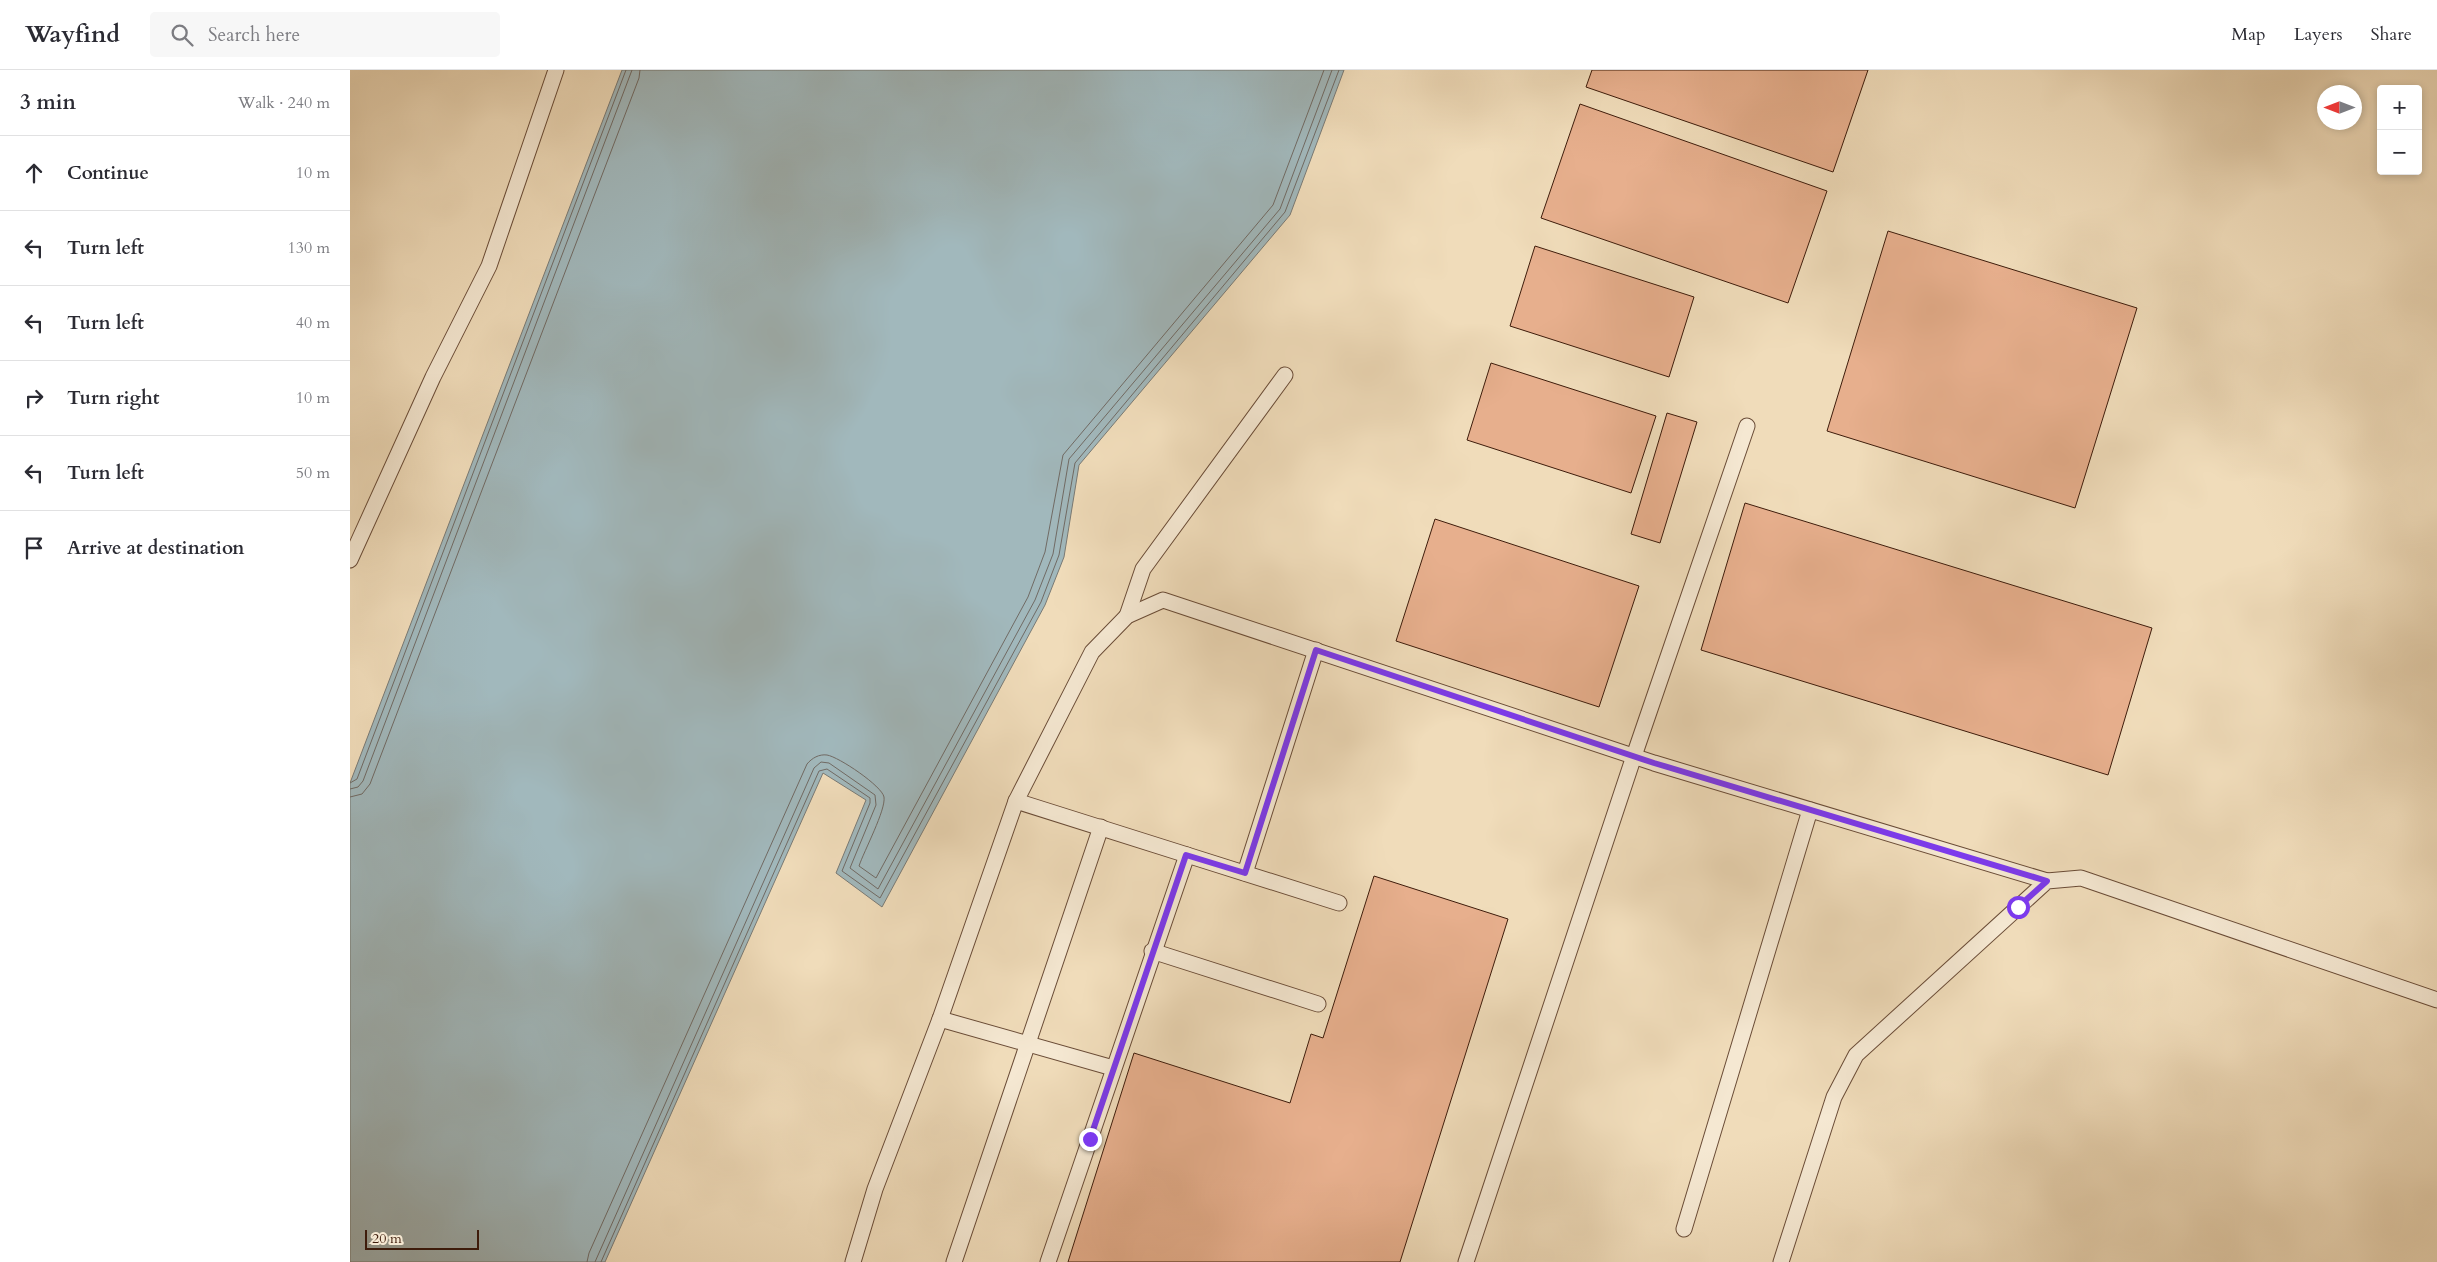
<!DOCTYPE html>
<meta charset="utf-8">
<style>
:root{--surface:#fff;--page:#f7f7f7;--text:#2b2b33;--muted:#7c7c81;--line:#e1e1e2}
body{margin:0;font-family:Cardo,serif;background:var(--page);color:var(--text)}
.controls{position:absolute;right:15px;top:15px;display:grid;overflow:hidden;border-radius:5px;box-shadow:0 2px 8px #0003}
.controls button{width:45px;height:45px;display:grid;place-items:center;padding:0;border:0;border-bottom:1px solid var(--line);background:var(--surface);color:var(--text);font:25px sans-serif}
.compass{position:absolute;left:1967px;top:15px;width:45px;height:45px;border-radius:50%;background:var(--surface);box-shadow:0 2px 8px #0003;rotate:270deg}
.scale{position:absolute;left:15px;bottom:12px;width:114px;box-sizing:border-box;padding-left:5px;border:2px solid #3e1c0b;border-top:0;font-size:14px;line-height:18px;white-space:nowrap;color:#3e1c0b;-webkit-text-stroke:4px #f5e8d2;paint-order:stroke}
.stop{position:absolute;width:15px;height:15px;margin:-11px;border:4px solid #7c3aed;border-radius:50%;background:#fff}
.stop.end{background:#7c3aed;border-color:#fff;box-shadow:0 1px 5px #0008}
.list{margin:0;padding:0;list-style:none}
h2{display:flex;justify-content:space-between;align-items:center;height:65px;margin:0;padding:0 20px;font-size:21px}
h2 small{font-size:16px;font-weight:400;color:var(--muted)}
.list li{display:grid;grid-template-columns:32px 1fr auto;gap:15px;align-items:center;box-sizing:border-box;height:75px;padding:0 20px;border-top:1px solid var(--line)}
.list b{display:block;font-size:19px;white-space:nowrap}
.list em{font-size:16px;font-style:normal;color:var(--muted)}
.icon{flex:none;width:28px;height:28px;fill:none;stroke:currentColor;stroke-width:2;stroke-linecap:round;stroke-linejoin:round}
.map{position:relative;flex:none;width:2087px;height:1192px;overflow:hidden}
header{display:flex;align-items:center;gap:30px;box-sizing:border-box;height:70px;padding:0 25px;background:var(--surface);border-bottom:1px solid var(--line)}
header strong{font-size:24px}
nav{display:flex;gap:28px;margin-inline-start:auto;font-size:18px}
.search{width:350px;height:45px;background:var(--page);display:flex;align-items:center;gap:12px;box-sizing:border-box;padding:0 18px;border-radius:5px;color:var(--muted);font-size:19px}
main{display:flex}
aside{flex:1;background:var(--surface)}
.map>svg:first-child{display:block}
.water{fill:#a1b8bc;stroke:#797a75}
.lines{fill:none;stroke-linecap:round;stroke-linejoin:round}
.shore{stroke:#706a64;stroke-width:1}
.building{fill:#e7af8d;stroke:#3e1c0b}
.service-casing{stroke:#6a4c37;stroke-width:17}
.service{stroke:#f5e8d2;stroke-width:15}
.route{stroke:#7c3aed;stroke-width:6}
</style>
<header>
<strong>Wayfind</strong>
<div class="search"><svg class="icon" aria-label="search" viewBox="0 0 24 24"><circle cx="10" cy="10" r="6"/><path d="M15 15l6 6"/></svg>Search here</div>
<nav><a>Map</a><a>Layers</a><a>Share</a></nav>
</header>
<main>
<aside>
<h2>3 min<small>Walk · 240 m</small></h2>
<ul class="list">
<li><svg class="icon" aria-label="ahead" viewBox="0 0 24 24"><path d="M12 20V5M6 11l6-6 6 6"/></svg><div><b>Continue</b></div><em>10 m</em></li>
<li><svg class="icon" aria-label="left" viewBox="0 0 24 24"><path d="M17 20v-9H6M10 6l-5 5 5 5"/></svg><div><b>Turn left</b></div><em>130 m</em></li>
<li><svg class="icon" aria-label="left" viewBox="0 0 24 24"><path d="M17 20v-9H6M10 6l-5 5 5 5"/></svg><div><b>Turn left</b></div><em>40 m</em></li>
<li><svg class="icon" aria-label="right" viewBox="0 0 24 24"><path d="M7 20v-9h11M14 6l5 5-5 5"/></svg><div><b>Turn right</b></div><em>10 m</em></li>
<li><svg class="icon" aria-label="left" viewBox="0 0 24 24"><path d="M17 20v-9H6M10 6l-5 5 5 5"/></svg><div><b>Turn left</b></div><em>50 m</em></li>
<li><svg class="icon" aria-label="arrive" viewBox="0 0 24 24"><path d="M6 21V4h12l-3 4 3 4H6"/></svg><div><b>Arrive at destination</b></div></li>
</ul>
</aside>
<div class="map">
<svg width="2087" height="1192" viewBox="0 0 2087 1192">
<rect width="100%" height="100%" fill="#f0dcba"/>
<filter id="stains"><feTurbulence type="fractalNoise" baseFrequency=".004" numOctaves="4"/><feColorMatrix values="0 0 0 0 .2 0 0 0 0 .09 0 0 0 0 .02 0 0 0 .5 -.17"/></filter>
<radialGradient id="worn" r=".72"><stop offset=".6" stop-color="#630" stop-opacity="0"/><stop offset="1" stop-color="#630" stop-opacity=".3"/></radialGradient>
<path class="water" d="M272,0H994L940,145L729,395L714,487L695,535L532,837L486,803L516,730L473,703L255,1192H0V713Z"/>
<g class="lines">
<g class="shore">
<path d="M0,713L7,709L276,0"/>
<path d="M0,719L8,717L13,711L282,0"/>
<path d="M0,727L12,724L20,714L289,8L290,0"/>
<path d="M237,1192L239,1183L457,694C462,688 469,684 477,685C489,687 532,716 534,727C536,740 514,781 509,796L526,808L678,527L695,482L713,385L923,135L974,0"/>
<path d="M245,1192L464,698L471,692L479,693L525,725L526,735L500,798L528,819L685,530L703,484L719,389L930,139L982,0"/>
<path d="M251,1192L469,701L477,699L520,728V733L492,801L530,828L691,532L709,485L725,393L935,142L989,0"/>
</g>
</g>
<g class="building">
<path d="M1242,0H1518L1483,102L1236,17Z"/>
<path d="M1230,34L1477,121L1438,233L1191,148Z"/>
<path d="M1538,161L1787,238L1725,438L1477,361Z"/>
<path d="M1185,176L1344,227L1319,307L1160,256Z"/>
<path d="M1141,293L1306,346L1281,423L1117,370Z"/>
<path d="M1317,343L1347,352L1310,473L1281,464Z"/>
<path d="M1395,433L1802,558L1758,705L1351,580Z"/>
<path d="M1085,449L1289,516L1249,637L1046,571Z"/>
<path d="M1024,806L1158,849L1050,1192H718L784,983L940,1033L961,964L973,968Z"/>
</g>
<g class="lines">
<defs>
<g id="service">
<path d="M0,490L83,307L139,196L206,0"/>
<path d="M777,546L793,499L935,305"/>
<path d="M666,731L837,785L698,1192"/>
<path d="M837,785L989,833"/>
<path d="M895,803L966,580"/>
<path d="M802,881L968,934"/>
<path d="M590,949L763,998"/>
<path d="M1334,1159L1460,740"/>
<path d="M503,1192L525,1119L590,949L666,731L742,582L777,546L813,530L1304,693L1697,811"/>
<path d="M604,1192L751,757"/>
<path d="M1116,1192L1284,686L1397,356"/>
<path d="M1431,1192L1484,1027L1506,985L1697,811L1731,808L2087,930"/>
</g>
</defs>
<use href="#service" class="service-casing"/>
<use href="#service" class="service"/>
</g>
<g class="lines">
<path class="route" d="M740,1069L836,785L895,803L966,580L1304,693L1697,811L1668,837"/>
</g>
<rect width="100%" height="100%" filter="url(#stains)"/>
<rect width="100%" height="100%" fill="url(#worn)"/>
</svg>
<div class="controls">
<button>+</button>
<button>−</button>
</div>
<svg class="compass" viewBox="-18 -18 36 36"><path d="M0-13l5 13h-10z" fill="#e53935"/><path d="M0 13l5-13h-10z" fill="#7c7c81"/></svg>
<div class="scale">20 m</div>
<div class="stop" style="left:1668px;top:837px"></div>
<div class="stop end" style="left:740px;top:1069px"></div>
</div>
</main>
